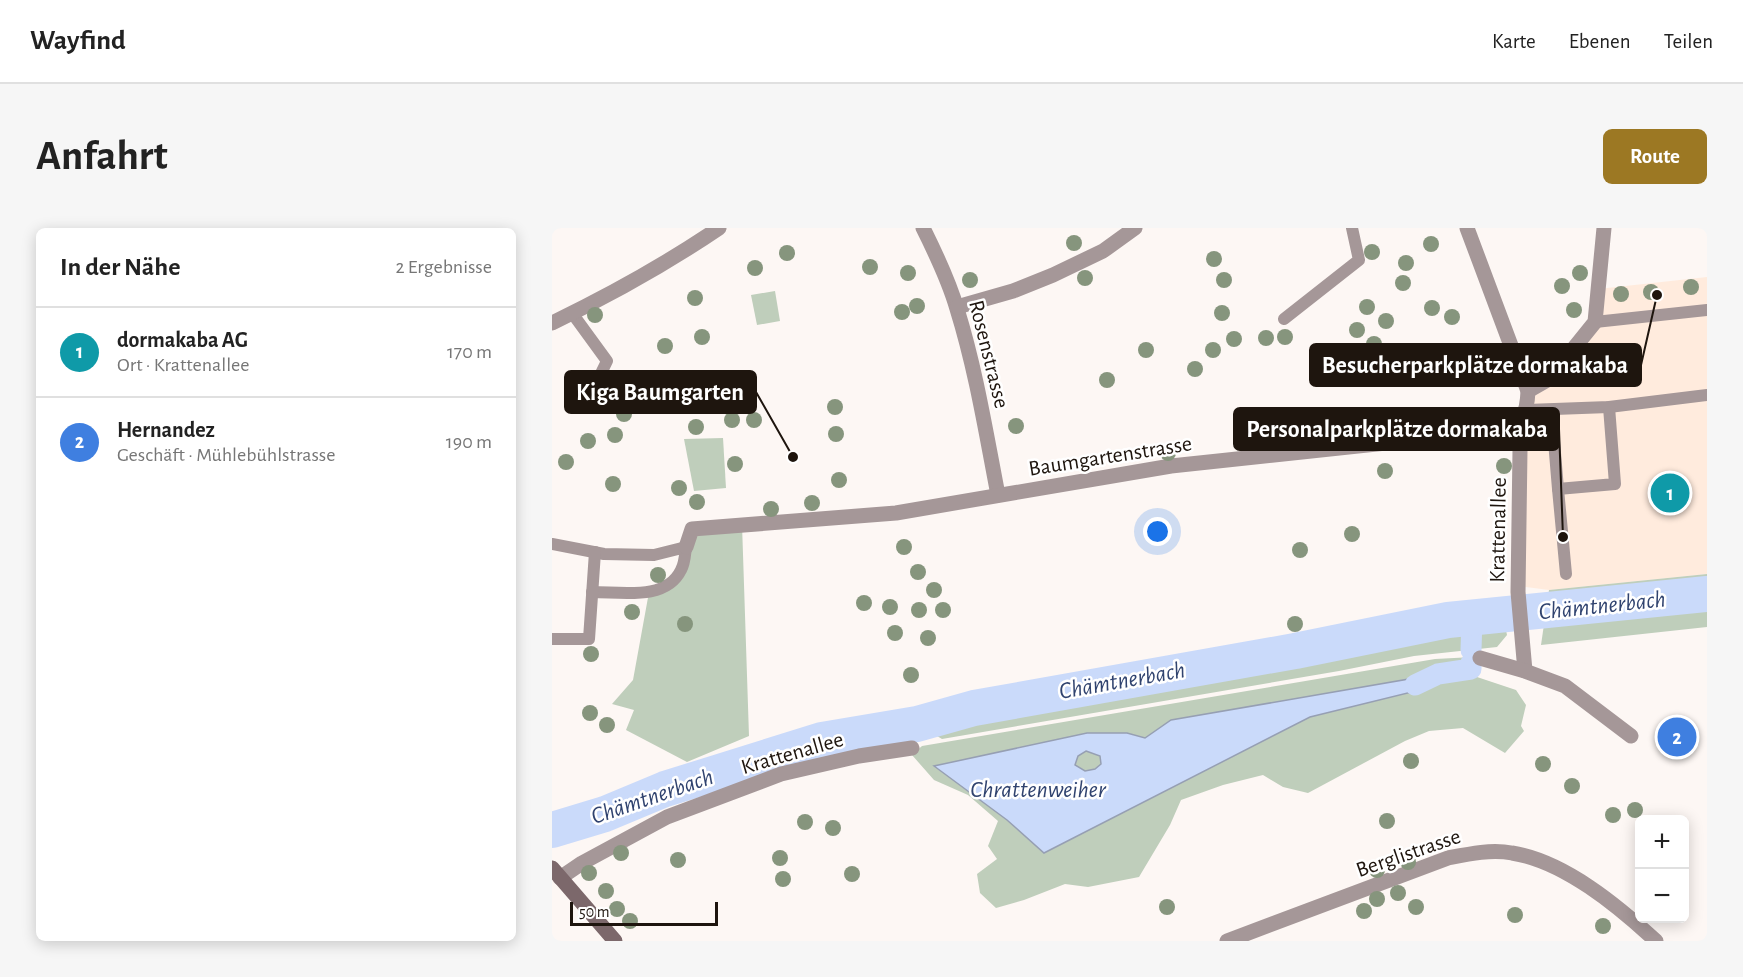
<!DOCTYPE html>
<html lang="de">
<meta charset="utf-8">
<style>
:root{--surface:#fff;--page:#f6f6f6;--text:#222;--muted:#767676;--line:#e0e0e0;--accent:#9c7823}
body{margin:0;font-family:"Alegreya Sans",sans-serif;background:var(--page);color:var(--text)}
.controls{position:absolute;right:18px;bottom:18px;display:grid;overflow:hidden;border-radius:9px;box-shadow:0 3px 15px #0003}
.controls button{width:54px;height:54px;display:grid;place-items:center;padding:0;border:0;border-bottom:2px solid var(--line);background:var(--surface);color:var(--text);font:30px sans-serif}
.scale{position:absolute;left:18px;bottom:15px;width:148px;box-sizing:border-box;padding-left:6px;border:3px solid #1e150e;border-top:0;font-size:16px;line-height:21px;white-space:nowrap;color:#1e150e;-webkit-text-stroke:4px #fff;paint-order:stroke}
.you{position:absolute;left:606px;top:304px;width:21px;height:21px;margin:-15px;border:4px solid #fff;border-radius:50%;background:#1a73e8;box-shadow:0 0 0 9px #1a73e833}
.badge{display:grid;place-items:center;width:39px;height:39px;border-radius:50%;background:var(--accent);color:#fff;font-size:20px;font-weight:700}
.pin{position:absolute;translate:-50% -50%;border:3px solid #fff;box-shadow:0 2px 6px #0006}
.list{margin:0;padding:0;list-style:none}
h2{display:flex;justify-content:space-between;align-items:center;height:78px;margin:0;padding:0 24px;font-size:26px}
h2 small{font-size:20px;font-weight:400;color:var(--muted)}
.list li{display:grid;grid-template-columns:39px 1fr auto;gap:18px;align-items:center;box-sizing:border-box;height:90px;padding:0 24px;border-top:2px solid var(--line)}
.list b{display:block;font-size:22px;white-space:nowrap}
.list p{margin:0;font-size:20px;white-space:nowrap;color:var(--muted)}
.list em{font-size:20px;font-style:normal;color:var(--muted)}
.map{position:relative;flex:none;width:1155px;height:713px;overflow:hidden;border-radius:9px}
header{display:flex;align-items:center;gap:36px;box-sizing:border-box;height:84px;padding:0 30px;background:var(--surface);border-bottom:2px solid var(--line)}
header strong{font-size:28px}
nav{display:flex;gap:33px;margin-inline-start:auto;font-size:21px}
.intro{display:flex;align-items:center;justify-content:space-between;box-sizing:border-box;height:144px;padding:0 36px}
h1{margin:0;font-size:42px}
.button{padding:15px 27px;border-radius:9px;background:var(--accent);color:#fff;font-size:21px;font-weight:700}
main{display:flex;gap:36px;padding:0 36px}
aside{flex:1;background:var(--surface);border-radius:9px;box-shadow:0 3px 15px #0003}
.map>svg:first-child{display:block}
.built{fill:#ffebdd}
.green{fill:#bfcebb}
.water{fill:#cadafa;stroke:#969fb3;stroke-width:1.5;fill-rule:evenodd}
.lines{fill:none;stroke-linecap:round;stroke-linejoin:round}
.canal{stroke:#cadafa;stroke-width:21}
.river{stroke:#cadafa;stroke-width:36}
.service{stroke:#a59798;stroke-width:12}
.minor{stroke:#a59798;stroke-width:15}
.tertiary{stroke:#a59798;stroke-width:15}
.secondary{stroke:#7c686b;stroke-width:15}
.tree{fill:#86957d}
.labels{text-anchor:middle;stroke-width:5;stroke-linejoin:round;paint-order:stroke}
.street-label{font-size:22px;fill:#1e150e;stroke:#fff}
.water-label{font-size:24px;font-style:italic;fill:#30436f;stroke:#fff}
.leader{fill:none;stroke:#1e150e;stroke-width:2}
.callout-dot{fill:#1e150e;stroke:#fff;stroke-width:2}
.callout{fill:#1e150e;stroke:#1e150e;stroke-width:2}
.callout-label{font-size:24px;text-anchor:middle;font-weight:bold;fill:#fff}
</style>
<header>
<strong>Wayfind</strong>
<nav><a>Karte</a><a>Ebenen</a><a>Teilen</a></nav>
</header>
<div class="intro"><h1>Anfahrt</h1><a class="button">Route</a></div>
<main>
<aside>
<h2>In der Nähe<small>2 Ergebnisse</small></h2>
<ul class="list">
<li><span class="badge" style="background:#0f9aa8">1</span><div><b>dormakaba AG</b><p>Ort · Krattenallee</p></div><em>170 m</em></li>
<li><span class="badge" style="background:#3f7fe0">2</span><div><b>Hernandez</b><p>Geschäft · Mühlebühlstrasse</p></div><em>190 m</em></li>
</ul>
</aside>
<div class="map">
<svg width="1155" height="713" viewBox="0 0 1155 713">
<rect width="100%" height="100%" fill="#fdf7f4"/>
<path class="built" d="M1155,49V346L997,362L966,358L965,196L976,163L1043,94L1046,61Z"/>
<g class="green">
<path d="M223,63L228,93L205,97L199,67Z"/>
<path d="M171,210L174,260L142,263L132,211Z"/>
<path d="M190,296L197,508L135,534L74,502L82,482L60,476L81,452L97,364L117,358L140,301Z"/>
<path d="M1155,346V399L989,417L997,362Z"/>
<path d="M951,387L955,407L945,419L862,428L787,443L390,511L365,496L422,480L743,423L896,392Z"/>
<path d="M921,429L928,430L925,449L964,462L974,477L969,498L972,503L953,525L911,500L877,503L853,513L756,565L731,559L711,547L671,557L629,572L618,597L587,649L536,659L513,656L472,672L444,680L428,665L425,646L445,631L436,618L446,593L416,567L382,552L360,527L370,518L883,431Z"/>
</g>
<path class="water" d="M863,450L864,463L758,489L492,625L455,592L382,538L535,505H575L593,510L619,492ZM534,523L548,528L549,536L543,541L533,543L523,537L526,528Z"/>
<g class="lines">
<g class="canal">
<path d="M919,422L920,390"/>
<path d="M863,457L886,446L919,441V435"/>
</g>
<path class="river" d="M0,602L53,586L113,561L270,512L365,496L422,480L743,423L896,392L1155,366"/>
<g class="service">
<path d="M20,85L55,133L37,170"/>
<path d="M732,91L807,32L800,0"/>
<path d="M1043,94L1155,82"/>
<path d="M975,182L1057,179L1155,167"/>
<path d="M1002,213L1006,261"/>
<path d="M0,316L52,326L102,327L134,319C133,326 133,335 129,342C114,373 70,364 40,364"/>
<path d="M1014,346L1006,261L1063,256L1057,179"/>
<path d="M0,411H37L43,324"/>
</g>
<g class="minor">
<path d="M371,0C384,26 397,53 405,81C424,142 434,205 446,267"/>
<path d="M405,79L461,63L501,47L551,23L583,0"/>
<path d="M976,163L997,151L1043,94L1052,0"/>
<path d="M965,196L968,222L966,364L973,443"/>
<path d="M134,319L140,301L344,285L619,238L946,203C970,194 975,189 976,163L915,0"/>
<path d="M928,430L973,443L1013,458L1079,508"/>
<path d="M8,650L30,635L115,589L229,546L307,528L360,520"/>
<path d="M675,713L896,630C916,626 939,621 960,625C1012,633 1066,678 1104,713"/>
</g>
<path class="tertiary" d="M0,95C58,67 114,36 167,0"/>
<path class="secondary" d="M0,640L63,713"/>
</g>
<g class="tree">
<circle cx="522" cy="15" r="8"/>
<circle cx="879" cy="16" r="8"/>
<circle cx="820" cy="24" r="8"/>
<circle cx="235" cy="25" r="8"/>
<circle cx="662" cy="31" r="8"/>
<circle cx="854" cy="35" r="8"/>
<circle cx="318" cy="39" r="8"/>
<circle cx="203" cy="40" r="8"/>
<circle cx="356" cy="45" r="8"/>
<circle cx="1028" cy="45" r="8"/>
<circle cx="533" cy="50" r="8"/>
<circle cx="418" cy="52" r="8"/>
<circle cx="672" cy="52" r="8"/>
<circle cx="851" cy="55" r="8"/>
<circle cx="1010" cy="58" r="8"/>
<circle cx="1139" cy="59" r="8"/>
<circle cx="1099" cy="64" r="8"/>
<circle cx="1069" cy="66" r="8"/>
<circle cx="143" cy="70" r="8"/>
<circle cx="365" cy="78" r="8"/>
<circle cx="815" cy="79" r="8"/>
<circle cx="880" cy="80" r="8"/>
<circle cx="1022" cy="82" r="8"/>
<circle cx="350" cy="84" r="8"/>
<circle cx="670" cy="85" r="8"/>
<circle cx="43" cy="87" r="8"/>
<circle cx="900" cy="89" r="8"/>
<circle cx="834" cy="93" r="8"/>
<circle cx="805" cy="102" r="8"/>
<circle cx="150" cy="109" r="8"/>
<circle cx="733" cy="109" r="8"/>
<circle cx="714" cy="110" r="8"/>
<circle cx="682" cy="111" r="8"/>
<circle cx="822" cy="116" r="8"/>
<circle cx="113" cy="118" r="8"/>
<circle cx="594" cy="122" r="8"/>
<circle cx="661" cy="122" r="8"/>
<circle cx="643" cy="141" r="8"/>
<circle cx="555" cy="152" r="8"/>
<circle cx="283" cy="179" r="8"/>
<circle cx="72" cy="186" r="8"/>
<circle cx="180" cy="192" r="8"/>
<circle cx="202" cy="192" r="8"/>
<circle cx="464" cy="198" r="8"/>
<circle cx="144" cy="199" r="8"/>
<circle cx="284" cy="206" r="8"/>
<circle cx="63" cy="207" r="8"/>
<circle cx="36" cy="213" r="8"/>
<circle cx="616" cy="225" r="8"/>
<circle cx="14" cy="234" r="8"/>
<circle cx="183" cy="236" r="8"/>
<circle cx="952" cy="238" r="8"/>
<circle cx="833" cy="243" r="8"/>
<circle cx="287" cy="252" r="8"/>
<circle cx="61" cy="256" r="8"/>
<circle cx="127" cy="260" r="8"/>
<circle cx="145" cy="274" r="8"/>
<circle cx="260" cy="275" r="8"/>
<circle cx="219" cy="281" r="8"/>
<circle cx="800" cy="306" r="8"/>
<circle cx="352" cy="319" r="8"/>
<circle cx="748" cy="322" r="8"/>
<circle cx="366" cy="344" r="8"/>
<circle cx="106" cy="347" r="8"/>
<circle cx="382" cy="362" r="8"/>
<circle cx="312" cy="375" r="8"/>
<circle cx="338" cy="379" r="8"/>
<circle cx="367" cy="382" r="8"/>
<circle cx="391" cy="382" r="8"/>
<circle cx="80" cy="384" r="8"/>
<circle cx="133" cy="396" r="8"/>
<circle cx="743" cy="396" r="8"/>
<circle cx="343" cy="405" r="8"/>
<circle cx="376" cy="410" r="8"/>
<circle cx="39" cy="426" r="8"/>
<circle cx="359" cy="447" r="8"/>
<circle cx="38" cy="485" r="8"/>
<circle cx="55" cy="497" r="8"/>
<circle cx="859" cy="533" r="8"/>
<circle cx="991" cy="536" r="8"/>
<circle cx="1020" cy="558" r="8"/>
<circle cx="1083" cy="582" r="8"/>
<circle cx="1061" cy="587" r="8"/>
<circle cx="835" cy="593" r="8"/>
<circle cx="253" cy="594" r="8"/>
<circle cx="281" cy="600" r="8"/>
<circle cx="69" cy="625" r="8"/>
<circle cx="228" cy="630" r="8"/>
<circle cx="126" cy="632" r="8"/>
<circle cx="856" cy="634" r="8"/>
<circle cx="825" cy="642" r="8"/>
<circle cx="37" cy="645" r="8"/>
<circle cx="300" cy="646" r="8"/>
<circle cx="231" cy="651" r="8"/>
<circle cx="54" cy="663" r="8"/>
<circle cx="846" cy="665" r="8"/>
<circle cx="825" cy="671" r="8"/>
<circle cx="615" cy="679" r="8"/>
<circle cx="864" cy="679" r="8"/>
<circle cx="65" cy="681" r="8"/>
<circle cx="812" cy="683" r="8"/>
<circle cx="963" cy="687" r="8"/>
<circle cx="78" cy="693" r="8"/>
<circle cx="1051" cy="698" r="8"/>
</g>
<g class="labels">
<g class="street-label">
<text transform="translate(438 126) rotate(76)" y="8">Rosenstrasse</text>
<text transform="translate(558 227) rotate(-9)" y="8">Baumgartenstrasse</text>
<text transform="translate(945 302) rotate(-89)" y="8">Krattenallee</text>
<text transform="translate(240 524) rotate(-16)" y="8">Krattenallee</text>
<text transform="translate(856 624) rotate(-19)" y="8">Berglistrasse</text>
</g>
<g class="water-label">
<text transform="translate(1050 377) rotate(-6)" y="8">Chämtnerbach</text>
<text transform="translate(570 452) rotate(-10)" y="8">Chämtnerbach</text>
<text x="486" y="569">Chrattenweiher</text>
<text transform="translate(100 568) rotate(-19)" y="8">Chämtnerbach</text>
</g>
</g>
<path class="leader" d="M1105 67L1089 137M241 229L204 164M1011 309L1007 201"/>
<g class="callout-dot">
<circle cx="1105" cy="67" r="6"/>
<circle cx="241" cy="229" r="6"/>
<circle cx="1011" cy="309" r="6"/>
</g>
<g class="callout">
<rect x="758" y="116" width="331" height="42" rx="6"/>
<rect x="13" y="143" width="191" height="42" rx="6"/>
<rect x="682" y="180" width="325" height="42" rx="6"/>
</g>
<g class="callout-label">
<text x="923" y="145">Besucherparkplätze dormakaba</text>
<text x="108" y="172">Kiga Baumgarten</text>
<text x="845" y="209">Personalparkplätze dormakaba</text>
</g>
</svg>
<div class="controls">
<button>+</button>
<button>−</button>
</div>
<div class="scale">50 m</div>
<div class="you"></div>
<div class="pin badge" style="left:1118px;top:265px;background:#0f9aa8">1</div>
<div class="pin badge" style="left:1125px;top:509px;background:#3f7fe0">2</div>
</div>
</main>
